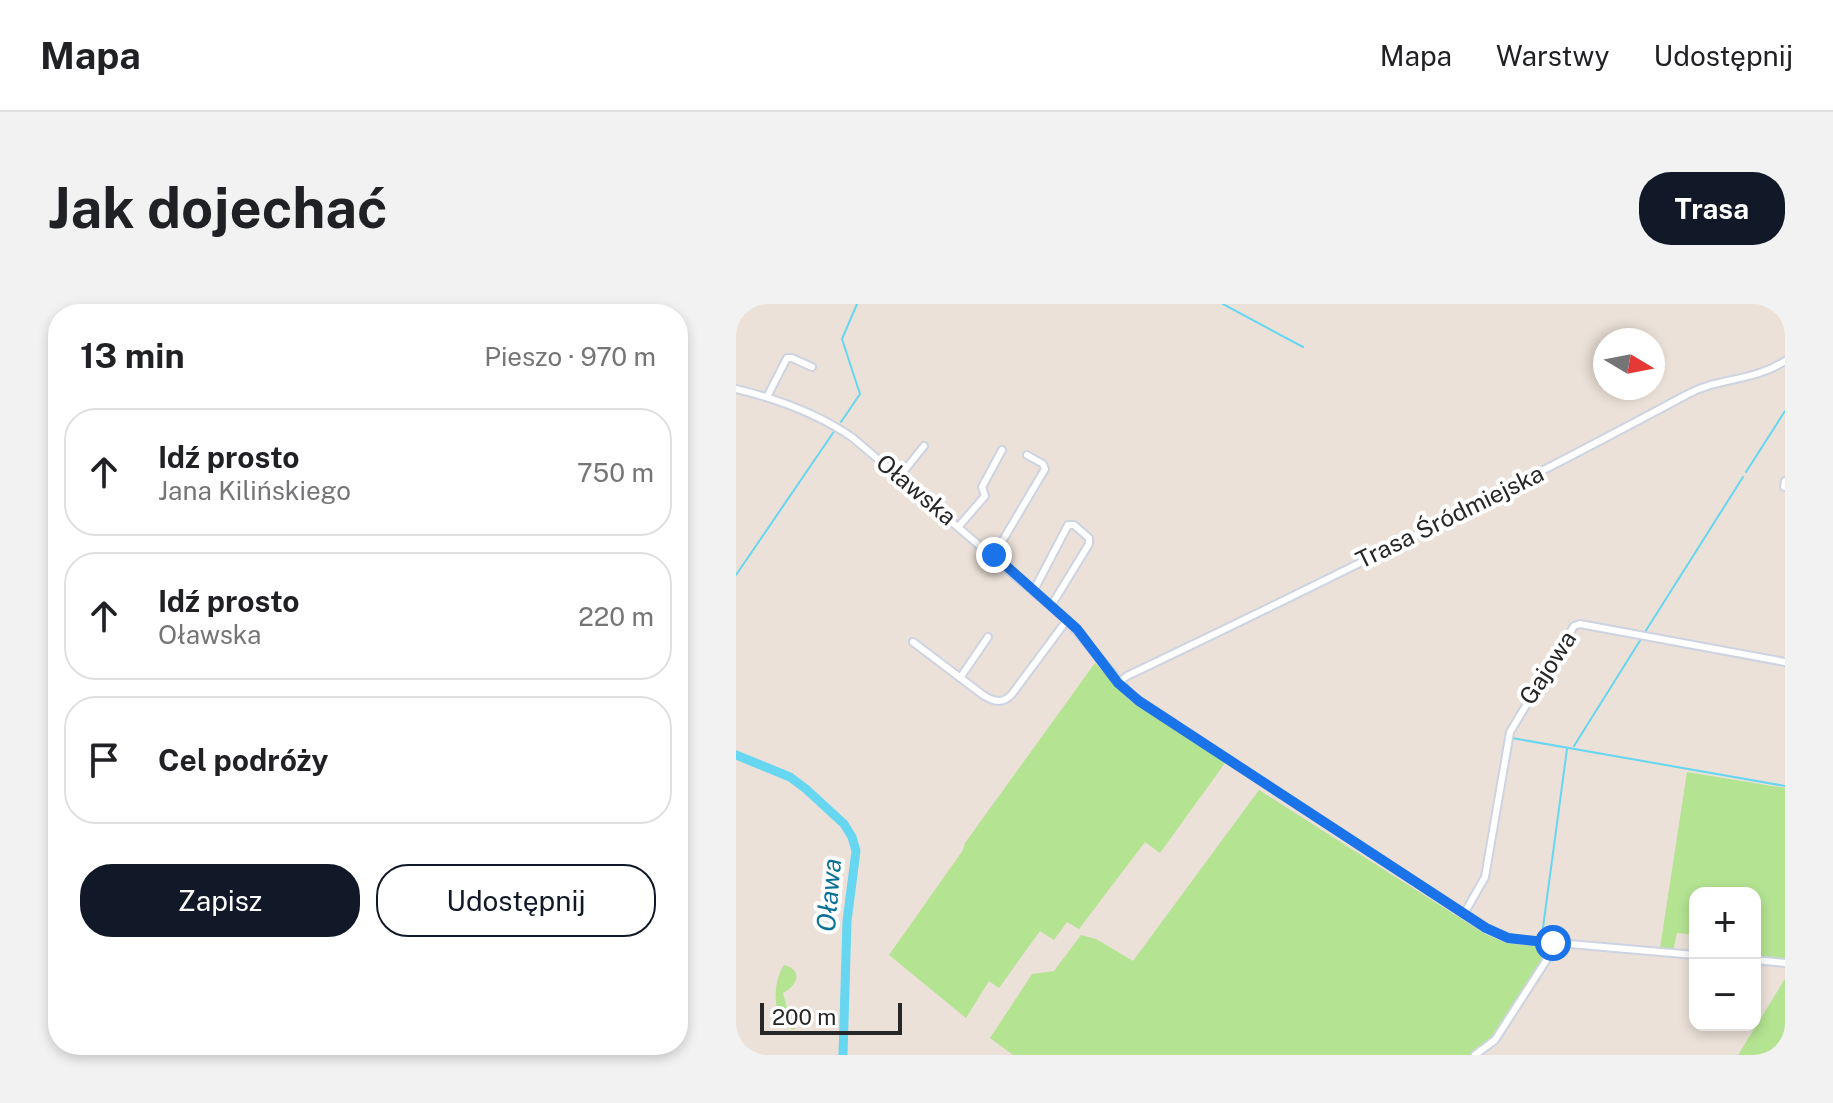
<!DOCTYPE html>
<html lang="pl">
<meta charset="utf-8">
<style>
:root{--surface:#fff;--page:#f2f2f2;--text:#202124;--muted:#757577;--line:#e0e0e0;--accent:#111827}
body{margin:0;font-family:"Public Sans",sans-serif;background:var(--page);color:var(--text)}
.controls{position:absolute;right:24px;bottom:24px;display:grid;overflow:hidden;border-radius:16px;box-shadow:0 4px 12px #0003}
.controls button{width:72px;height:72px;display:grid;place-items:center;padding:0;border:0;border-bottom:2px solid var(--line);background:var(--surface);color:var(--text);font:40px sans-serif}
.compass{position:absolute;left:857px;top:24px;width:72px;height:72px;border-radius:50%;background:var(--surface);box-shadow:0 4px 12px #0003;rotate:100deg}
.scale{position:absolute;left:24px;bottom:20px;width:142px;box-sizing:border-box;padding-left:8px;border:4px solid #272727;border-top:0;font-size:22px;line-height:28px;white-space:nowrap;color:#272727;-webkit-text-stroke:6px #fff;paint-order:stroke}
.stop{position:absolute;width:24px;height:24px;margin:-18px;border:6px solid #1a73e8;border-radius:50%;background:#fff}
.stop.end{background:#1a73e8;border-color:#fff;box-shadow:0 2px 8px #0008}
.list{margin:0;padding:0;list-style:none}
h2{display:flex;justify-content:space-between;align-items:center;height:104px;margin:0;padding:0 32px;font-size:34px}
h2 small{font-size:26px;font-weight:400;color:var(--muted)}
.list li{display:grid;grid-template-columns:52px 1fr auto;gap:24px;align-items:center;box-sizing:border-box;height:128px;margin:0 16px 16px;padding:0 16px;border:2px solid var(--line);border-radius:32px}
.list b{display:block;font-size:30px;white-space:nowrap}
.list p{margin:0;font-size:26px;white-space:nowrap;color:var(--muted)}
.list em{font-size:26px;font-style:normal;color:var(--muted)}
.actions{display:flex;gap:16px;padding:24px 32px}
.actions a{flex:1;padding:18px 0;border:2px solid var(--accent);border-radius:32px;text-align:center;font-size:28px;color:var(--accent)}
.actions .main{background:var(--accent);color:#fff}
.icon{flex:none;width:44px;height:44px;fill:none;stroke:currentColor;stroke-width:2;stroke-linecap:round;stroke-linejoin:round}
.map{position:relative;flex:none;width:1049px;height:751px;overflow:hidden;border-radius:32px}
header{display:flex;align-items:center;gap:48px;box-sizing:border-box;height:112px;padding:0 40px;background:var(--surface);border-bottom:2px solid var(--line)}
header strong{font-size:38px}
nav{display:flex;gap:44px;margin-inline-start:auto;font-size:28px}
.intro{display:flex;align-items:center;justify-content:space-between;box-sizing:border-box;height:192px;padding:0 48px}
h1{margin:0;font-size:56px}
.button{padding:20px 36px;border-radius:32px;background:var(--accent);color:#fff;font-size:28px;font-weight:700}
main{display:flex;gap:48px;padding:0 48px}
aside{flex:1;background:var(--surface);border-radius:32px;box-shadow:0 4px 12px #0003}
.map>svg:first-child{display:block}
.green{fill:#b4e392}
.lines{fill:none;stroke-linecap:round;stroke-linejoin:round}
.stream{stroke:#67d6f0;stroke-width:2}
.river{stroke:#67d6f0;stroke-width:9}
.minor-casing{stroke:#cdd3e1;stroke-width:10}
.minor{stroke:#fff;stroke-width:6}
.route{stroke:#1a73e8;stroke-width:10}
.labels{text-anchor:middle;stroke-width:8;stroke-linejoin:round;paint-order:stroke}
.street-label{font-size:24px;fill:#272727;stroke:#fff}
.water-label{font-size:26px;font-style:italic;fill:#0a7198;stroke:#fff}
</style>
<header>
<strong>Mapa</strong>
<nav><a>Mapa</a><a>Warstwy</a><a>Udostępnij</a></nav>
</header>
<div class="intro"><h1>Jak dojechać</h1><a class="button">Trasa</a></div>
<main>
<aside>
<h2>13 min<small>Pieszo · 970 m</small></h2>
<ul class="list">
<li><svg class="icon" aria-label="ahead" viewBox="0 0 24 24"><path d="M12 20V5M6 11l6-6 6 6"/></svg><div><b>Idź prosto</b><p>Jana Kilińskiego</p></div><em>750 m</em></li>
<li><svg class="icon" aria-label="ahead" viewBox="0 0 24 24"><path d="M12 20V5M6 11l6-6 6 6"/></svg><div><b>Idź prosto</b><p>Oławska</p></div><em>220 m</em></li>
<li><svg class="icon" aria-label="arrive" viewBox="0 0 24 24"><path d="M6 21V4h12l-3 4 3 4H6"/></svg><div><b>Cel podróży</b></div></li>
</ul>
<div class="actions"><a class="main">Zapisz</a><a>Udostępnij</a></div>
</aside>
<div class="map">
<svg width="1049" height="751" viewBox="0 0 1049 751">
<rect width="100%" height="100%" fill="#ebe1d8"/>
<g class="green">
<path d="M359,359L392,395L489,459L424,549L409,538L343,625L331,618L318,636L304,627L263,684L253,677L230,714L153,651L227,546L229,539Z"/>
<path d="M951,468L1049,484V655L1019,653V589H959V631L941,629L937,647L924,644Z"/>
<path d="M523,486L749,630L770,639L812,643L813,646L758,734L734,751H277L254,734L296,670L318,667L345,631L360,635L397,657Z"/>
<path d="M48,661C67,666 62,681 47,689L51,704L61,716L58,726C35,718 36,678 48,661Z"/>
<path d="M1049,675V751H1002Z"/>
</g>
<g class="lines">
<g class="stream">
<path d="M487,0L567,43"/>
<path d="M105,118L124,90L106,35L121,0"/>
<path d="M1010,168L1049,107"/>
<path d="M0,271L99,126"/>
<path d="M909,328L1007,173"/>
<path d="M776,434L1049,482"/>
<path d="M838,442L905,335"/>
<path d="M806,631L831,445"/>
</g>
<path class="river" d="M0,451L54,473L70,485L108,520L116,533L120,547L111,617L107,751"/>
<defs>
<g id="minor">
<path d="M0,85C42,95 81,109 117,134L331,316L396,392L750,624L777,635L959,651"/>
<path d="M31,93L51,54H56L76,63"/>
<path d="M164,172L188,142"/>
<path d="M1048,183L1049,177"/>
<path d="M223,222L249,192L246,183L266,146"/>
<path d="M258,251L309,165L307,160L291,151"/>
<path d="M298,286L332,221H338L353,234V240L315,302"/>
<path d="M177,338L247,391C258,398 267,400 276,390L331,316"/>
<path d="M224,374L252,333"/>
<path d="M382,379L391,372C580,282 768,189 952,90C984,73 1016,78 1049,57"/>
<path d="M728,610L749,573L774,428L838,322L844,320L1049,358"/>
<path d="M1019,656L1049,659"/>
<path d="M739,751L759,736L815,649L817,639"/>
</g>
</defs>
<use href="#minor" class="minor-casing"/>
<use href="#minor" class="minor"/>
</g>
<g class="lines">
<path class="route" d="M258,251L341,325L382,379L403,397L750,624L772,634L817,639"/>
</g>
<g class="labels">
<g class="street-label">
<text transform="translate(180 186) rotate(40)" y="8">Oławska</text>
<text transform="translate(714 213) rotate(-26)" y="8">Trasa Śródmiejska</text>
<text transform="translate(812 364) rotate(-57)" y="8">Gajowa</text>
</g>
<g class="water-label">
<text transform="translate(93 591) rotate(-85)" y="9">Oława</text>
</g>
</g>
</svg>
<div class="controls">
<button>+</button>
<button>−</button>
</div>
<svg class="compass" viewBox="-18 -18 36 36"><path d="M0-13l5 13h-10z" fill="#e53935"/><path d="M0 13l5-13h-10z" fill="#757577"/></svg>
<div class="scale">200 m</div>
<div class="stop" style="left:817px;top:639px"></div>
<div class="stop end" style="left:258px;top:251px"></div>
</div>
</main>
